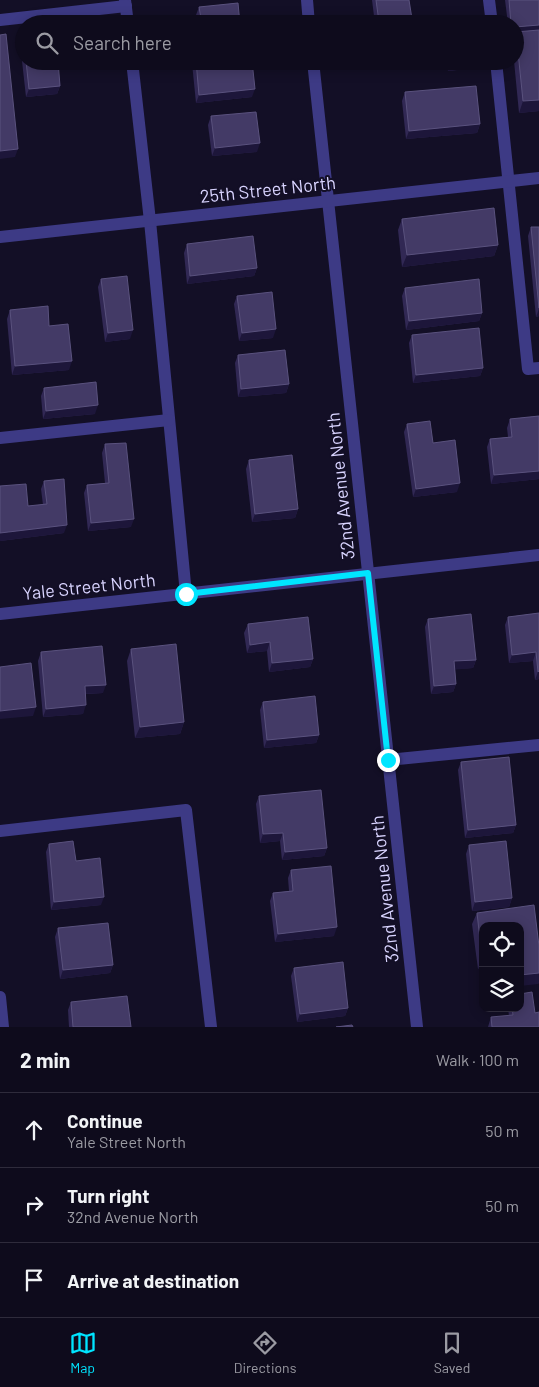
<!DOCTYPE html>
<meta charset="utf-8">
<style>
:root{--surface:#0e0b1c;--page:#1c1929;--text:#f1f3f6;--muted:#9b9ba3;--line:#2e2b3b;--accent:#00e5ff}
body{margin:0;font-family:Barlow,sans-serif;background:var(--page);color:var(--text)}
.controls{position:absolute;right:15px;bottom:15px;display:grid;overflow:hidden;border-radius:10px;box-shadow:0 2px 12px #0003}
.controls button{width:45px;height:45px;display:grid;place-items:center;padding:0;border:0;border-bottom:1px solid var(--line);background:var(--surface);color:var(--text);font:25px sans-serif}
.stop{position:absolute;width:15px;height:15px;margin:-11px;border:4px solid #00e5ff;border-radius:50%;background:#fff}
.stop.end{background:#00e5ff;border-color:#fff;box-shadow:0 1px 5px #0008}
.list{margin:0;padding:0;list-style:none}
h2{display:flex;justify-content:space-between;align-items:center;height:65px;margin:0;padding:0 20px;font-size:21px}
h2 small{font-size:16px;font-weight:400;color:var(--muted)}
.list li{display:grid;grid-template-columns:32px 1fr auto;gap:15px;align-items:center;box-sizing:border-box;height:75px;padding:0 20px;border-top:1px solid var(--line)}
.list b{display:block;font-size:19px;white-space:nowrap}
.list p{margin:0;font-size:16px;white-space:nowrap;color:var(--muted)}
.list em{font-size:16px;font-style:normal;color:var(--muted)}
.icon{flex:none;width:28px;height:28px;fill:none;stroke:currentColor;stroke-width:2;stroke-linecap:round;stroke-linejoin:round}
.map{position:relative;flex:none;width:539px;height:1027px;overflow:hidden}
.search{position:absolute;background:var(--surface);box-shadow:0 2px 12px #0003;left:15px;right:15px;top:15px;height:55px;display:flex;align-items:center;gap:12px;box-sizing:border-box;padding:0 18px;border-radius:28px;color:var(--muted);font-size:19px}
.sheet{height:290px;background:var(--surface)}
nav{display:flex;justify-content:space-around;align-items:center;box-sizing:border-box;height:70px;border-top:1px solid var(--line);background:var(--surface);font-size:14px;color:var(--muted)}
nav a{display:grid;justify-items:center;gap:2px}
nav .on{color:var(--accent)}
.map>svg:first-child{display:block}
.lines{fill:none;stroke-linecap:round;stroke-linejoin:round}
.service{stroke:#3d3a85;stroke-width:12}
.minor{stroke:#3d3a85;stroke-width:12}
.wall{fill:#312854}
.shaded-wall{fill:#1d163a}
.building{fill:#433a66;stroke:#5a527e}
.route{stroke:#00e5ff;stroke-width:6}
.labels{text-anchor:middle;stroke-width:4;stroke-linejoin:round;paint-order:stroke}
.street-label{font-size:18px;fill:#d9d4ff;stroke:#130f26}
</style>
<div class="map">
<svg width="539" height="1027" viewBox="0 0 539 1027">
<rect width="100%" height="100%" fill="#130f26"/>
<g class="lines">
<g class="service">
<path d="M125,0L128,24"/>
<path d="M489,0L492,24"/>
<path d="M0,20L126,6"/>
<path d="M132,61L150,221L186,594"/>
<path d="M496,61L528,369L539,368"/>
<path d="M0,438L169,420"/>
<path d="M388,760L539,745"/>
<path d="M0,831L186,810L211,1027"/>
</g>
<g class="minor">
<path d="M307,0L309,24"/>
<path d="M313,61L417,1027"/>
<path d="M0,237L539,178"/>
<path d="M0,614L539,555"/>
<path d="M0,997L3,1027"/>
</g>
</g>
<g class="wall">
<path d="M372,0H409L410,24H375Z"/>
<path d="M505,0H539V111L519,113L514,61H515V24H508Z"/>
<path d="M199,7L240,24H197L196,15Z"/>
<path d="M24,44V61H58L60,86L57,94L26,97L21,52Z"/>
<path d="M69,61H117L116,65L70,69Z"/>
<path d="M193,61H196L252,97L196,103L192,63Z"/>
<path d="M447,61H478L475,68L448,71Z"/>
<path d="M405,92L480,124L477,133L406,139L402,101Z"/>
<path d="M211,116L257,152L212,156L208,125Z"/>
<path d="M402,219L498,245L494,256L402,267L398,230Z"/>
<path d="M531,227H539V316L536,317L528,236Z"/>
<path d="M187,244L257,268L254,276L187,284L184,253Z"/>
<path d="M101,279L130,339L105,342L98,287Z"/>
<path d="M405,288L482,313L479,321L406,330L402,296Z"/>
<path d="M237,296L273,338L239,341L234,304Z"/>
<path d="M10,310L49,326L69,370L12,375L7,319Z"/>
<path d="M412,335L483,368L480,376L413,383L409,343Z"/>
<path d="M238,355L289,384L286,393L238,397L235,363Z"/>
<path d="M44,388L95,414L43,419L41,396Z"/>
<path d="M539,416V479L491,484L487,447L490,439L508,437L507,428L510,419Z"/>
<path d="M407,424L433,443L457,492L413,497L404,432Z"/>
<path d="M105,444L131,527L88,531L84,493L87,485L105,483L102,453Z"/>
<path d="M249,460L298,509L295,518L252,522L246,469Z"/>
<path d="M44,481L64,533L0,541V486L28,506L43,505L41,489Z"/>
<path d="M539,613V679L535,680L533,661L509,663L505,625L508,617Z"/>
<path d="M428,619L476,660L473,668L455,669L456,684L453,692L431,694L425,627Z"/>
<path d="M248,624L313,659L310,667L269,672L267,651L247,653L244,633Z"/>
<path d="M131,649L184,722L180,734L135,738L127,661Z"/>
<path d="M41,652L103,693L86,694L83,714L43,717L38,661Z"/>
<path d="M263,702L319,735L316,743L264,748L260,710Z"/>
<path d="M461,762L516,825L513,833L465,838L458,770Z"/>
<path d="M259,796L327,848L324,856L282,860L280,841L260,843L256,804Z"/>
<path d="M49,844L76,861L101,905L51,910L46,852Z"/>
<path d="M469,845L512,898L509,907L472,911L466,854Z"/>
<path d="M291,870L334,936L275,942L270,901L273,893L289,891L288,878Z"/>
<path d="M477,913L539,946V982L538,984L483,926V968L478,969L472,924Z"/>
<path d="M58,928L113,965L110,973L60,979L55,937Z"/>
<path d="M294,968L348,1008L345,1016L297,1022L291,976Z"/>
<path d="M71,1002L131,1027H69L68,1010Z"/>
<path d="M508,1008H520L535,1013L539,1027H488L491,1017L509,1016Z"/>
</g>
<g class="shaded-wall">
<path d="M412,19L410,24H378L379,22Z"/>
<path d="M539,25V33L516,32L515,34V27Z"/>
<path d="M73,61H117L116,65L70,69Z"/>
<path d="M464,61H478L475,68L448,71L451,62Z"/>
<path d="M60,86L57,94L26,97L29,89Z"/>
<path d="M255,89L252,97L196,103L199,95Z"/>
<path d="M539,100V111L519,113L523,101Z"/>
<path d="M480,124L477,133L406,139L409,131Z"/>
<path d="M260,143L257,152L212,156L215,148Z"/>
<path d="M18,149L15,157L0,159V151Z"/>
<path d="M498,245L494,256L402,267L407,255Z"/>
<path d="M257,268L254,276L187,284L190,276Z"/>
<path d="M539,309V316L536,317Z"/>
<path d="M482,313L479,321L406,330L409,321Z"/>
<path d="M276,329L273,338L239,341L242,333Z"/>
<path d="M133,330L130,339L105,342L108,333Z"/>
<path d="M72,361L69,370L12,375L15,366Z"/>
<path d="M483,368L480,376L413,383L416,375Z"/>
<path d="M289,384L286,393L238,397L241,389Z"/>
<path d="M98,405L95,414L43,419L46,411Z"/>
<path d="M539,471V479L491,484L494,475Z"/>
<path d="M460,483L457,492L413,497L416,489Z"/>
<path d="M298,509L295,518L252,522L255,514Z"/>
<path d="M134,519L131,527L88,531L91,523Z"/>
<path d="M67,525L64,533L0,541V533Z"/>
<path d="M270,642L267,651L247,653L250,645Z"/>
<path d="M536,652L533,661L509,663L512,655Z"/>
<path d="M313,659L310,667L269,672L272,663Z"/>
<path d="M476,660L473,668L451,670L454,661Z"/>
<path d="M539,671V679L535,680L538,672Z"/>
<path d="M456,684L453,692L431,694L434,686Z"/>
<path d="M106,685L103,693L82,694L85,686Z"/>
<path d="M86,705L83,714L43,717L46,709Z"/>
<path d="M36,707L33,716L0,719V711Z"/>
<path d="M184,722L180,734L135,738L140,727Z"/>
<path d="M319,735L316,743L264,748L267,740Z"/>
<path d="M516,825L513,833L465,838L468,830Z"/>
<path d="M283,833L280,841L260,843L263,834Z"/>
<path d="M327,848L324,856L282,860L285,852Z"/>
<path d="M104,897L101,905L51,910L54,902Z"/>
<path d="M512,898L509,907L472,911L475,902Z"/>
<path d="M337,927L334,936L275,942L278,934Z"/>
<path d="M482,957L483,968L478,969Z"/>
<path d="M113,965L110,973L60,979L63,970Z"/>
<path d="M539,973V982L538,984L520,986V975Z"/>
<path d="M348,1008L345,1016L297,1022L300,1014Z"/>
</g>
<g class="building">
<path d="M376,0H409L412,19L379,22Z"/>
<path d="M509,0H539V25L515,27V24H511Z"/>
<path d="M238,3L240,24H202L199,7Z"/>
<path d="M115,16V24H69L68,21Z"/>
<path d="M539,30V100L523,101L516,32Z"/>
<path d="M6,34L18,149L0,151V35Z"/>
<path d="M26,61H58L60,86L29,89Z"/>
<path d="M196,61H252L255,89L199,95Z"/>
<path d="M476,86L480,124L409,131L405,92Z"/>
<path d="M256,112L260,143L215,148L211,116Z"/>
<path d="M494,208L498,245L407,255L402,219Z"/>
<path d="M531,227H539V308Z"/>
<path d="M253,236L257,268L190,276L187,244Z"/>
<path d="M127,276L133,330L108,333L101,279Z"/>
<path d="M479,279L482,313L409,321L405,288Z"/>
<path d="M272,292L276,329L242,333L237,296Z"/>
<path d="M48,306L49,326L68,324L72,361L15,366L10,310Z"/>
<path d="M479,328L483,368L416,375L412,335Z"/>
<path d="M285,350L289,384L241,389L238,355Z"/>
<path d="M96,382L98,405L46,411L44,388Z"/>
<path d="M539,416V471L494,475L490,439L512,437L510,419Z"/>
<path d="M430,421L433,443L455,440L460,483L416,489L407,424Z"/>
<path d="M126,443L134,519L91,523L87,485L109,483L105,444Z"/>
<path d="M292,455L298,509L255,514L249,460Z"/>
<path d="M64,479L67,525L0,533V486L26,484L28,506L47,504L44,481Z"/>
<path d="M539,613V671L538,672L536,652L512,655L508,617Z"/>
<path d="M471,614L476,660L454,661L456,684L434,686L428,619Z"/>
<path d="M308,617L313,659L272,663L270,642L250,645L248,624Z"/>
<path d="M176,644L184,722L140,727L131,649Z"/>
<path d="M102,646L106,685L85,686L86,705L46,709L41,652Z"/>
<path d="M31,663L36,707L0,711V667Z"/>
<path d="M315,696L319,735L267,740L263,702Z"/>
<path d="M509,757L516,825L468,830L461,762Z"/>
<path d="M321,790L327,848L285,852L283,833L263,834L259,796Z"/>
<path d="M73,841L76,861L100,858L104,897L54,902L49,844Z"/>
<path d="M506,841L512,898L475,902L469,845Z"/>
<path d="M331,866L337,927L278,934L273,893L293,891L291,870Z"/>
<path d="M534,905L539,946V973L520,975V926H483L482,957L477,913Z"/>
<path d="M108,923L113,965L63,970L58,928Z"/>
<path d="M343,962L348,1008L300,1014L294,968Z"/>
<path d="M532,992L535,1013L539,1012V1027H492L491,1017L513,1015L512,1008H520V994Z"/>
<path d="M127,996L131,1027H73L71,1002Z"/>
<path d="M352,1025L353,1027H336Z"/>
</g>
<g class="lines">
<path class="route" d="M186,594L368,573L388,760"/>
</g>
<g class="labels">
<g class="street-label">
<text transform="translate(268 190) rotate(-6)" y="6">25th Street North</text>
<text transform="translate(341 486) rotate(-96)" y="6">32nd Avenue North</text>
<text transform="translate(89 587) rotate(-6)" y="6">Yale Street North</text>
<text transform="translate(385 889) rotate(-96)" y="6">32nd Avenue North</text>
</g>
</g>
</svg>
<div class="controls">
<button><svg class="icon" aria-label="locate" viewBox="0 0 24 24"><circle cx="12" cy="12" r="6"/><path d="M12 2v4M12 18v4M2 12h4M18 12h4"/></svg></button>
<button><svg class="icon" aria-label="layers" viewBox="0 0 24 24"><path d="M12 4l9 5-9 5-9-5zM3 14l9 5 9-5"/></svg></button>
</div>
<div class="stop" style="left:186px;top:594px"></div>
<div class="stop end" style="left:388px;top:760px"></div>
<div class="search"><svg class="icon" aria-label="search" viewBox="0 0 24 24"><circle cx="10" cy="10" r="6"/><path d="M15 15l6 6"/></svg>Search here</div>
</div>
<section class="sheet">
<h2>2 min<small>Walk · 100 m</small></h2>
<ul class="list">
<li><svg class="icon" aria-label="ahead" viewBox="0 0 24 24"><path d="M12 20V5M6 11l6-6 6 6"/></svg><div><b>Continue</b><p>Yale Street North</p></div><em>50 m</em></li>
<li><svg class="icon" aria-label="right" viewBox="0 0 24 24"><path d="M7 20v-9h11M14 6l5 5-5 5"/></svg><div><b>Turn right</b><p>32nd Avenue North</p></div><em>50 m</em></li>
<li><svg class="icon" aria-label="arrive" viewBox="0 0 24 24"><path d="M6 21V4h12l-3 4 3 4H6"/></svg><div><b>Arrive at destination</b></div></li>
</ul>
</section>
<nav>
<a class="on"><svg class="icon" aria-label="map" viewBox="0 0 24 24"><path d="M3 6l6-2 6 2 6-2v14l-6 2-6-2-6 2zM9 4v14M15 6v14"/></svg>Map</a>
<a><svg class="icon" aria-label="directions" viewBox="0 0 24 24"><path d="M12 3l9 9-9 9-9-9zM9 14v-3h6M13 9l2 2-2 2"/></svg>Directions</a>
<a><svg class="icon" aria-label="saved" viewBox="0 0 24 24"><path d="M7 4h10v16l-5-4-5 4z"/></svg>Saved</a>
</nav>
